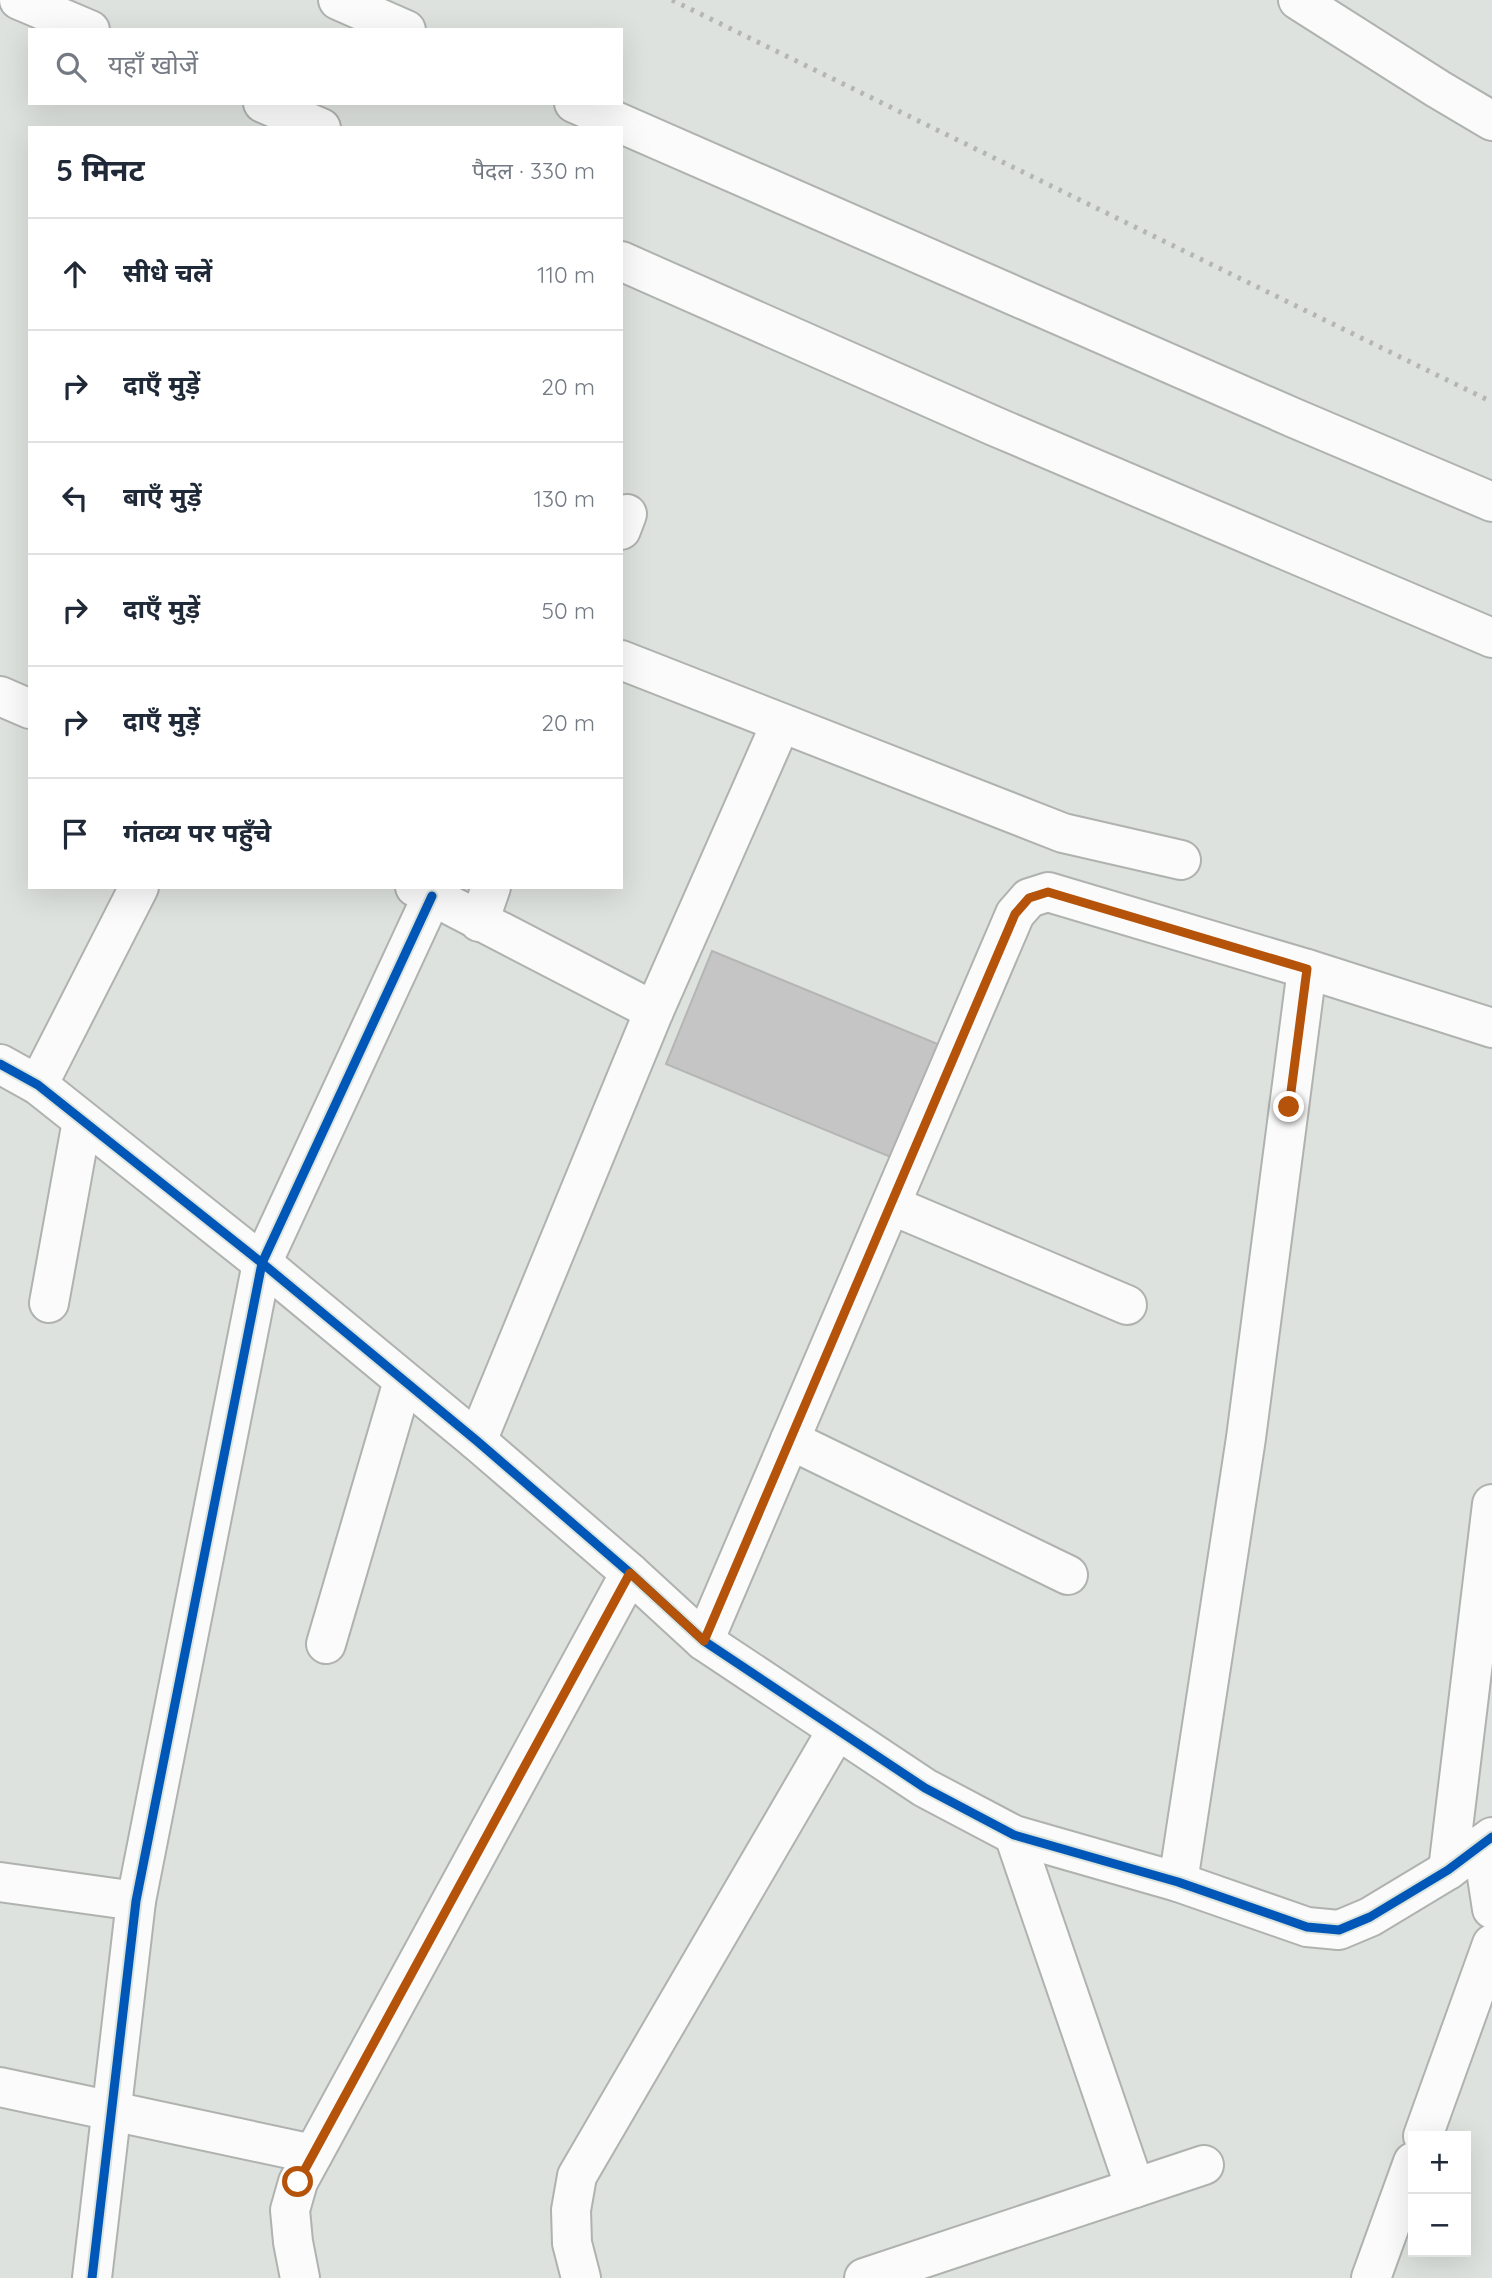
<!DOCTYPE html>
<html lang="hi">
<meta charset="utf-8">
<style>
:root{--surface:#fff;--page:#f2f2f3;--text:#1f2937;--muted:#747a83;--line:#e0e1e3}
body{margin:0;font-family:Quicksand,"Noto Sans Devanagari",sans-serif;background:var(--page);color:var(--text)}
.controls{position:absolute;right:21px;bottom:21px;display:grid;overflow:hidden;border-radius:0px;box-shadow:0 7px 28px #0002}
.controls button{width:63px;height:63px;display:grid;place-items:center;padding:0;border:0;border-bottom:2px solid var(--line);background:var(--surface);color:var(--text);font:35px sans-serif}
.stop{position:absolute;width:21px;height:21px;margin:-16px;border:5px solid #b45309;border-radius:50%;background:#fff}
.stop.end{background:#b45309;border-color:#fff;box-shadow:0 2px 7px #0008}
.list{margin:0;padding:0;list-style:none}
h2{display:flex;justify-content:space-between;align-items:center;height:91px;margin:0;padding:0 28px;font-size:30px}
h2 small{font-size:23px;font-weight:400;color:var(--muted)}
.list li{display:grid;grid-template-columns:46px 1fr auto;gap:21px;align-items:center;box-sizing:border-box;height:112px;padding:0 28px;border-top:2px solid var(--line)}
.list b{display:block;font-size:26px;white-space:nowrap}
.list em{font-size:23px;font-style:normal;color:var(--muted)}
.icon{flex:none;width:38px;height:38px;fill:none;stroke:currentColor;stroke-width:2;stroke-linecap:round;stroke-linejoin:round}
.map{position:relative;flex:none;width:1492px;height:2278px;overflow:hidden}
.search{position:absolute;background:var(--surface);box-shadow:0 7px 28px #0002;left:28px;top:28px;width:595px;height:77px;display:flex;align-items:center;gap:18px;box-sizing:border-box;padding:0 24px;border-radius:0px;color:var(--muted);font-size:26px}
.panel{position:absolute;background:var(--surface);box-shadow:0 7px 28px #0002;left:28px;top:126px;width:595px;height:763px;border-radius:0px}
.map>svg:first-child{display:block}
.building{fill:#c5c5c5;stroke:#b4b5b4;stroke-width:2}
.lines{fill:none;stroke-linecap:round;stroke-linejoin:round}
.minor-casing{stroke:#afb2af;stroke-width:42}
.tertiary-casing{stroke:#afb2af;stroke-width:42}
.minor{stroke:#fafbfa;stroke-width:38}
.tertiary{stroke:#fafbfa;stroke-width:38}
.rail{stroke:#b4b6b4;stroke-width:5;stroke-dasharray:3.5 7;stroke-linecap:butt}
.cycleway-casing{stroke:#dbe4dd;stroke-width:13}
.cycleway{stroke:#0057b8;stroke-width:9}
.route{stroke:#b45309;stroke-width:9}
</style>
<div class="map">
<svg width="1492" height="2278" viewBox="0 0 1492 2278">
<rect width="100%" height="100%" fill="#dde2de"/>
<path class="building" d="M712,951L940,1045L893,1158L666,1064Z"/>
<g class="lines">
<defs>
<g id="minor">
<path d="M19,0L90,30"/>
<path d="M1298,0L1438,89L1492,121"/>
<path d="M263,103L321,128"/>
<path d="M621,261L994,426L1492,638"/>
<path d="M621,530L627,514"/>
<path d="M621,660L1063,833L1181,860"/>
<path d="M0,696L30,709"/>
<path d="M415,887L654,1011"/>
<path d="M479,922L491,887"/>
<path d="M0,1064L38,1085L262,1263L477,1441L630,1573L704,1641L925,1788L1014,1835L1178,1882L1307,1927L1339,1930L1370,1917L1448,1870L1492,1837"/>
<path d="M38,1085L139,887"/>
<path d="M891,1205L1127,1305"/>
<path d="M49,1303L82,1121"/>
<path d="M790,1440L1068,1575"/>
<path d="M477,1441L654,1011L781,723"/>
<path d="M704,1641L1015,914L1029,898L1048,892L1307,969L1492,1028"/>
<path d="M326,1644L403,1381"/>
<path d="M1014,1835L1135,2188"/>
<path d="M1482,1844L1492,1909"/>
<path d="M1448,1870L1492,1504"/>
<path d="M0,1882L136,1901"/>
<path d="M1178,1882L1246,1438L1307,969"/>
<path d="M0,2087L313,2154"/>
<path d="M1423,2136L1492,1944"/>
<path d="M92,2278L136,1901L262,1263L432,896"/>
<path d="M300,2278L293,2242L290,2210L298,2182L630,1573"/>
<path d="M581,2278L572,2243L571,2210L577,2176L837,1730"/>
<path d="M864,2278L1204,2165"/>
<path d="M1371,2278L1413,2162"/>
</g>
<g id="tertiary">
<path d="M338,0L406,30"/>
<path d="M574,103L1294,418L1492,502"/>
</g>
</defs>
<use href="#minor" class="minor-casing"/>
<use href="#tertiary" class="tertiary-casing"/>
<use href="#minor" class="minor"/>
<use href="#tertiary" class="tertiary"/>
<path class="rail" d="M672,0L1492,402"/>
<defs>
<g id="cycleway">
<path d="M0,1064L38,1085L262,1263L477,1441L630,1573L704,1641L925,1788L1014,1835L1178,1882L1307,1927L1339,1930L1370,1917L1448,1870L1492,1837"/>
<path d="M92,2278L136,1901L262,1263L432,896"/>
</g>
</defs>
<use href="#cycleway" class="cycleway-casing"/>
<use href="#cycleway" class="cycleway"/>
</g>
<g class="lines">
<path class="route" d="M298,2182L630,1573L704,1641L1015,914L1029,898L1048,892L1307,969L1289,1107"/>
</g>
</svg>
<div class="controls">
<button>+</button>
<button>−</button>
</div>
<div class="stop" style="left:298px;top:2182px"></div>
<div class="stop end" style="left:1289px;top:1107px"></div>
<div class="search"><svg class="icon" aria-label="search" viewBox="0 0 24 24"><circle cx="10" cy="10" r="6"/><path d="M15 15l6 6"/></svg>यहाँ खोजें</div>
<section class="panel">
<h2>5 मिनट<small>पैदल · 330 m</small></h2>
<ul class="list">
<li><svg class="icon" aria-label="ahead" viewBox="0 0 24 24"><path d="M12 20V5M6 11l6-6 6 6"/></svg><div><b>सीधे चलें</b></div><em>110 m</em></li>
<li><svg class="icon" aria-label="right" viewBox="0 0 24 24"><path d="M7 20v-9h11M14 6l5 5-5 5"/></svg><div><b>दाएँ मुड़ें</b></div><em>20 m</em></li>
<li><svg class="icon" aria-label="left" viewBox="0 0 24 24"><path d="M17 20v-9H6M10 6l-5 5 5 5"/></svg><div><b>बाएँ मुड़ें</b></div><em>130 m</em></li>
<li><svg class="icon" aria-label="right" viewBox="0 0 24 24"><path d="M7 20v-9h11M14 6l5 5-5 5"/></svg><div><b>दाएँ मुड़ें</b></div><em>50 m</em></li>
<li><svg class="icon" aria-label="right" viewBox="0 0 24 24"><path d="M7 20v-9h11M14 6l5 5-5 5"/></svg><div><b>दाएँ मुड़ें</b></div><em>20 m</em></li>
<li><svg class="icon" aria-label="arrive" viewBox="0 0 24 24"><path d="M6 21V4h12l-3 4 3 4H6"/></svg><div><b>गंतव्य पर पहुँचे</b></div></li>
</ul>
</section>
</div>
